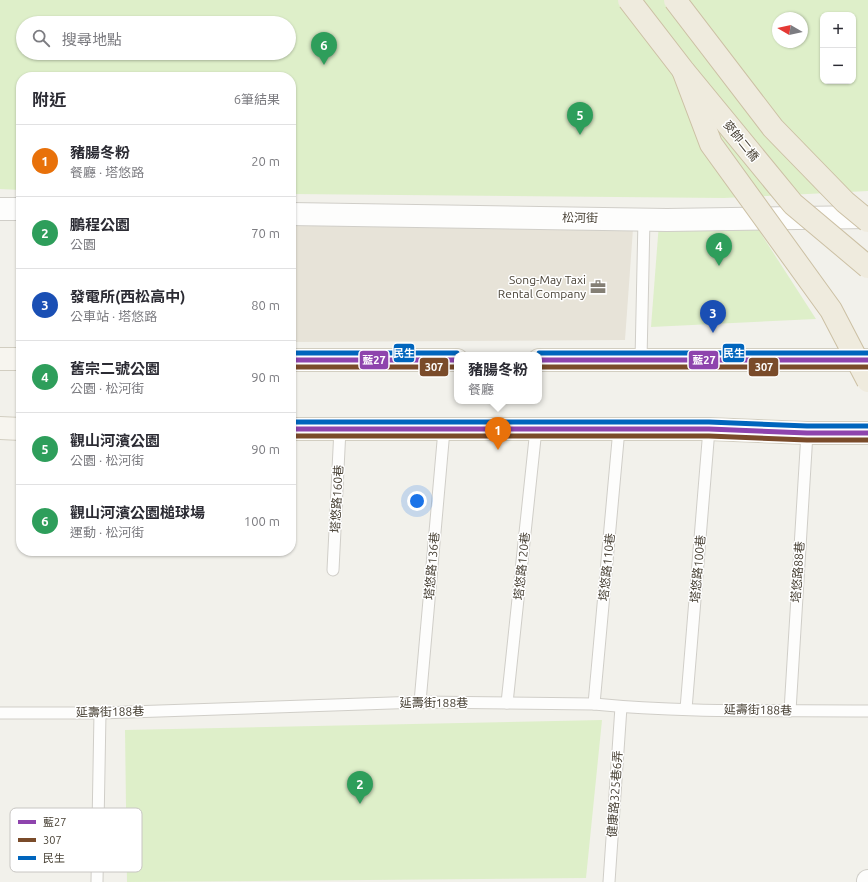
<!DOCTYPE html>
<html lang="zh-TW">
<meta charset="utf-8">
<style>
:root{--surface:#fff;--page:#f7f7f7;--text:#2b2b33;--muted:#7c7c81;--line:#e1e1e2;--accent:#847f75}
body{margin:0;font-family:Ubuntu,"Noto Sans TC",sans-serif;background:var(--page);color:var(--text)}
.controls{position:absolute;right:12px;top:12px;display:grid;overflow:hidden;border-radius:8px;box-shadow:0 1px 3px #0004}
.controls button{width:36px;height:36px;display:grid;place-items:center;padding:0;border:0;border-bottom:1px solid var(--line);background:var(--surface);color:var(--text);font:20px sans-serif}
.compass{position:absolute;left:772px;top:12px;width:36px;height:36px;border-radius:50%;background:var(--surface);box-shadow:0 1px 3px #0004;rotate:279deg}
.you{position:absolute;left:417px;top:501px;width:14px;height:14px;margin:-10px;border:3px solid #fff;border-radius:50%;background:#1a73e8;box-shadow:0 0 0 6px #1a73e833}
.badge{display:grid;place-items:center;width:26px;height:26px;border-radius:50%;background:var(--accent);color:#fff;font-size:13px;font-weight:700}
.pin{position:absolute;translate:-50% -33px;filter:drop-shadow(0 1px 2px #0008)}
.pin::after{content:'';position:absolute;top:21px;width:14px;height:12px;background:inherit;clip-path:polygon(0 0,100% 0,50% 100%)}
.popup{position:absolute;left:454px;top:352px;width:88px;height:52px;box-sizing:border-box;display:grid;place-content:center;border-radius:8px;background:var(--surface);filter:drop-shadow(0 1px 3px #0005);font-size:13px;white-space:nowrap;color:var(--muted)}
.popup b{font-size:15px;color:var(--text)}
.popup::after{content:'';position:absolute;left:50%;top:100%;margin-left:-8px;border:8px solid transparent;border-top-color:var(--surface)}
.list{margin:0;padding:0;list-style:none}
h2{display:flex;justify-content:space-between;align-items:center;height:52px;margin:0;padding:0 16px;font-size:17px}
h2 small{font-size:13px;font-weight:400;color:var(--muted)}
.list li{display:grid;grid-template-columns:26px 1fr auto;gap:12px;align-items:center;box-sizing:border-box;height:72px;padding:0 16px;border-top:1px solid var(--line)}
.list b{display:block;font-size:15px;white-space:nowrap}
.list p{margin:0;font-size:13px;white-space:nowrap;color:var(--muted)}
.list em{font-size:13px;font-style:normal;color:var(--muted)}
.icon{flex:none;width:22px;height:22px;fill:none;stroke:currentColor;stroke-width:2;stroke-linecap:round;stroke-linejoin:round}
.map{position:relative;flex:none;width:868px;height:882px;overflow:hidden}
.search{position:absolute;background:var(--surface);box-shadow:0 1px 3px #0004;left:16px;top:16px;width:280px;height:44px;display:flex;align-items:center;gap:10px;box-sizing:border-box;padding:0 14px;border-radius:22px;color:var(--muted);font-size:15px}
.panel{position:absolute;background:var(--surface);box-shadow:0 1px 3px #0004;left:16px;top:72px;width:280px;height:484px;border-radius:16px}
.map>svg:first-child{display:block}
.residential{fill:#e7e3d8}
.green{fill:#deefc9;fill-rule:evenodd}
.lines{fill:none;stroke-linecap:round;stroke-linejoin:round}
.service-casing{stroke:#d0cec8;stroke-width:13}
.minor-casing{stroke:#d0cec8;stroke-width:24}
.tertiary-casing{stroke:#d0cec8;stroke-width:24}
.secondary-casing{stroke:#d2cec1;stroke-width:24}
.service{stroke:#fdfdfc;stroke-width:11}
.minor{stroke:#fdfdfc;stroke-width:22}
.tertiary{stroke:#fdfdfc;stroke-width:22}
.secondary{stroke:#f7f5ef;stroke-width:22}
.trunk-bridge-casing{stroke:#ccc0a4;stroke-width:24;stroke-linecap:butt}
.trunk-bridge{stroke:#efebde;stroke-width:22}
.bus-1-casing{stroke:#fff;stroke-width:8}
.bus-2-casing{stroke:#fff;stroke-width:8}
.bus-3-casing{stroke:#fff;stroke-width:8}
.bus-1{stroke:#8e44ad;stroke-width:5}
.bus-2{stroke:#7a4b2a;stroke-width:5}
.bus-3{stroke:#0065bd;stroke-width:5}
.labels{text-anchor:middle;stroke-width:3;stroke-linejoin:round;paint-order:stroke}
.street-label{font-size:12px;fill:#494236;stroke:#fff}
.poi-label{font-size:12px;fill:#494236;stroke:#fff;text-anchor:end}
.key{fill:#fff;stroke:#c8c6c3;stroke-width:1}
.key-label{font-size:11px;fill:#494236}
.line-badge{stroke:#fff;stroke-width:1.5}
.badge-label{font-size:11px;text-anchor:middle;font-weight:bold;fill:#fff}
</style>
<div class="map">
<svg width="868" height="882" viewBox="0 0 868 882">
<rect width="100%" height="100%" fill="#f2f1eb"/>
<path class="residential" d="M291,215H634L625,340L291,342Z"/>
<g class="green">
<path d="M0,0H868V191L724,198L291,194V77H21V190L0,189ZM823,15H853V81H823ZM778,18H802V42H778ZM23,23H289V53H23Z"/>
<path d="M660,210L747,212L816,319L651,327Z"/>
<path d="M602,720L586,878L127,882L125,730Z"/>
</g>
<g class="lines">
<defs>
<g id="service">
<path d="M641,360L644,219"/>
<path d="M333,570L340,429"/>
<path d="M420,702L444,430"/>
<path d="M507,703L536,429"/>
<path d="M594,704L619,429"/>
<path d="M686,709L709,429"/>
<path d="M790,711L807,433"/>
<path d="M0,713H100L420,702L594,704C685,713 777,710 868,711"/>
<path d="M97,882L100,713"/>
<path d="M609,882L621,707"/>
</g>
<g id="minor">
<path d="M0,209H21"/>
<path d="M291,214L667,220L868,217"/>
</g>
<path id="tertiary" d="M868,882V881"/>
<g id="secondary">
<path d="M0,359H21"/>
<path d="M291,360H457"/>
<path d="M539,360H868"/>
<path d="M0,428L21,429"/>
<path d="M291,429H709L807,433H868"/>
</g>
</defs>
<use href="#service" class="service-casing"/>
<use href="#minor" class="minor-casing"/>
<use href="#tertiary" class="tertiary-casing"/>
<use href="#secondary" class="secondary-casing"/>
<use href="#service" class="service"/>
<use href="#minor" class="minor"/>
<use href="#tertiary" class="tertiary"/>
<use href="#secondary" class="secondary"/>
<defs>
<g id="trunk-bridge">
<path d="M629,0L683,70L793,204L868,267"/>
<path d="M675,0L773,128L845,202L868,221"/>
<path d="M683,70L711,144L831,310L868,381"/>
</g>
</defs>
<use href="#trunk-bridge" class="trunk-bridge-casing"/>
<use href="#trunk-bridge" class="trunk-bridge"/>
<defs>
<g id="bus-1">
<path d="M291,360H457"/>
<path d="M539,360H868"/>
<path d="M291,429H709L807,433H868"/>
</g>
<g id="bus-2">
<path d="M291,367H457"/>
<path d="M539,367H868"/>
<path d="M291,436H709L807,440H868"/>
</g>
<g id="bus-3">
<path d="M291,353H457"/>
<path d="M539,353H868"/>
<path d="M291,422H709L807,426H868"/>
</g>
</defs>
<use href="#bus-1" class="bus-1-casing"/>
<use href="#bus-2" class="bus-2-casing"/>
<use href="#bus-3" class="bus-3-casing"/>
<use href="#bus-1" class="bus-1"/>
<use href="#bus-2" class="bus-2"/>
<use href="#bus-3" class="bus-3"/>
</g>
<defs>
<symbol id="office-bare" viewBox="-9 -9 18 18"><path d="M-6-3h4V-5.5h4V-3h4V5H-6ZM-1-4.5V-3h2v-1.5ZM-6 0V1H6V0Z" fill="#847f75" stroke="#fff" stroke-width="2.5" paint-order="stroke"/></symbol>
</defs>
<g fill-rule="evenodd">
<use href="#office-bare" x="587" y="276" width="22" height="22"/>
</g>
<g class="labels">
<g class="street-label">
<text transform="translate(741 141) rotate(51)" y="4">麥帥二橋</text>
<text transform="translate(580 218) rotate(1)" y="4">松河街</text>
<text transform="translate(337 499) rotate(-87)" y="4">塔悠路160巷</text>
<text transform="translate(432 566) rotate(-85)" y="4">塔悠路136巷</text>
<text transform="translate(522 566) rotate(-84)" y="4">塔悠路120巷</text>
<text transform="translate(607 567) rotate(-84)" y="4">塔悠路110巷</text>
<text transform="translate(698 569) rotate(-85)" y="4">塔悠路100巷</text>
<text transform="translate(798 572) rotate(-86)" y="4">塔悠路88巷</text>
<text x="434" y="707">延壽街188巷</text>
<text transform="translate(758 710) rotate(1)" y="4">延壽街188巷</text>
<text transform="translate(110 712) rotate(-1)" y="4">延壽街188巷</text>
<text transform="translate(615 794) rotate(-86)" y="4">健康路325巷6弄</text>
</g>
<g class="poi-label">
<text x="586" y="284">Song-May Taxi<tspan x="586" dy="14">Rental Company</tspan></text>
</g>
</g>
<rect x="10" y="808" width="132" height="64" rx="6" class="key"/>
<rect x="18" y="820" width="18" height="4" fill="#8e44ad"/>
<rect x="18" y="838" width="18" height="4" fill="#7a4b2a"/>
<rect x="18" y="856" width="18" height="4" fill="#0065bd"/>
<g class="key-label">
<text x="43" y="826">藍27</text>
<text x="43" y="844">307</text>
<text x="43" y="862">民生</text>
</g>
<g class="line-badge">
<rect x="393" y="343" width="22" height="20" rx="4" fill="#0065bd"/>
<rect x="722" y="343" width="23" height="20" rx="4" fill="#0065bd"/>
<rect x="359" y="350" width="30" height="20" rx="4" fill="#8e44ad"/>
<rect x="688" y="350" width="31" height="20" rx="4" fill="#8e44ad"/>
<rect x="419" y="357" width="30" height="20" rx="4" fill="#7a4b2a"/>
<rect x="748" y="357" width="31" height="20" rx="4" fill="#7a4b2a"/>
</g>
<g class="badge-label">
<text x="404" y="357">民生</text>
<text x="734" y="357">民生</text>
<text x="374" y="364">藍27</text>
<text x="704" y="364">藍27</text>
<text x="434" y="371">307</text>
<text x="764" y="371">307</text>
</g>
</svg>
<div class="controls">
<button>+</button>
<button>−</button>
</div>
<svg class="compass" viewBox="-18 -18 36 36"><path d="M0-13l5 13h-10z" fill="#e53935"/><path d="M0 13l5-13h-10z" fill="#7c7c81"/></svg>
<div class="you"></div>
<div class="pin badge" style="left:498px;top:450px;background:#e8710a">1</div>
<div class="popup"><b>豬腸冬粉</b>餐廳</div>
<div class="pin badge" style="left:360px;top:804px;background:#2e9e5b">2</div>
<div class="pin badge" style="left:713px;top:333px;background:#1a4fb4">3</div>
<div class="pin badge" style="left:719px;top:266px;background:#2e9e5b">4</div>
<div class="pin badge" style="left:580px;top:135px;background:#2e9e5b">5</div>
<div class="pin badge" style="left:324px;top:65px;background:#2e9e5b">6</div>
<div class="search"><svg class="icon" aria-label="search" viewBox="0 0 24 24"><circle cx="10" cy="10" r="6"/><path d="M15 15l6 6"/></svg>搜尋地點</div>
<section class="panel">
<h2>附近<small>6筆結果</small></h2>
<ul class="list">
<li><span class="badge" style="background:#e8710a">1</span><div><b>豬腸冬粉</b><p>餐廳 · 塔悠路</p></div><em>20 m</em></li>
<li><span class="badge" style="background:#2e9e5b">2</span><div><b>鵬程公園</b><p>公園</p></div><em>70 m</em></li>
<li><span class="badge" style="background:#1a4fb4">3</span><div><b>發電所(西松高中)</b><p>公車站 · 塔悠路</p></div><em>80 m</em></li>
<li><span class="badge" style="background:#2e9e5b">4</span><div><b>舊宗二號公園</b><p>公園 · 松河街</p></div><em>90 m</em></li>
<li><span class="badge" style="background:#2e9e5b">5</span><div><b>觀山河濱公園</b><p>公園 · 松河街</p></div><em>90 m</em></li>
<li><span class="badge" style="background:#2e9e5b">6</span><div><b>觀山河濱公園槌球場</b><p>運動 · 松河街</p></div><em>100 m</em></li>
</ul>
</section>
</div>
